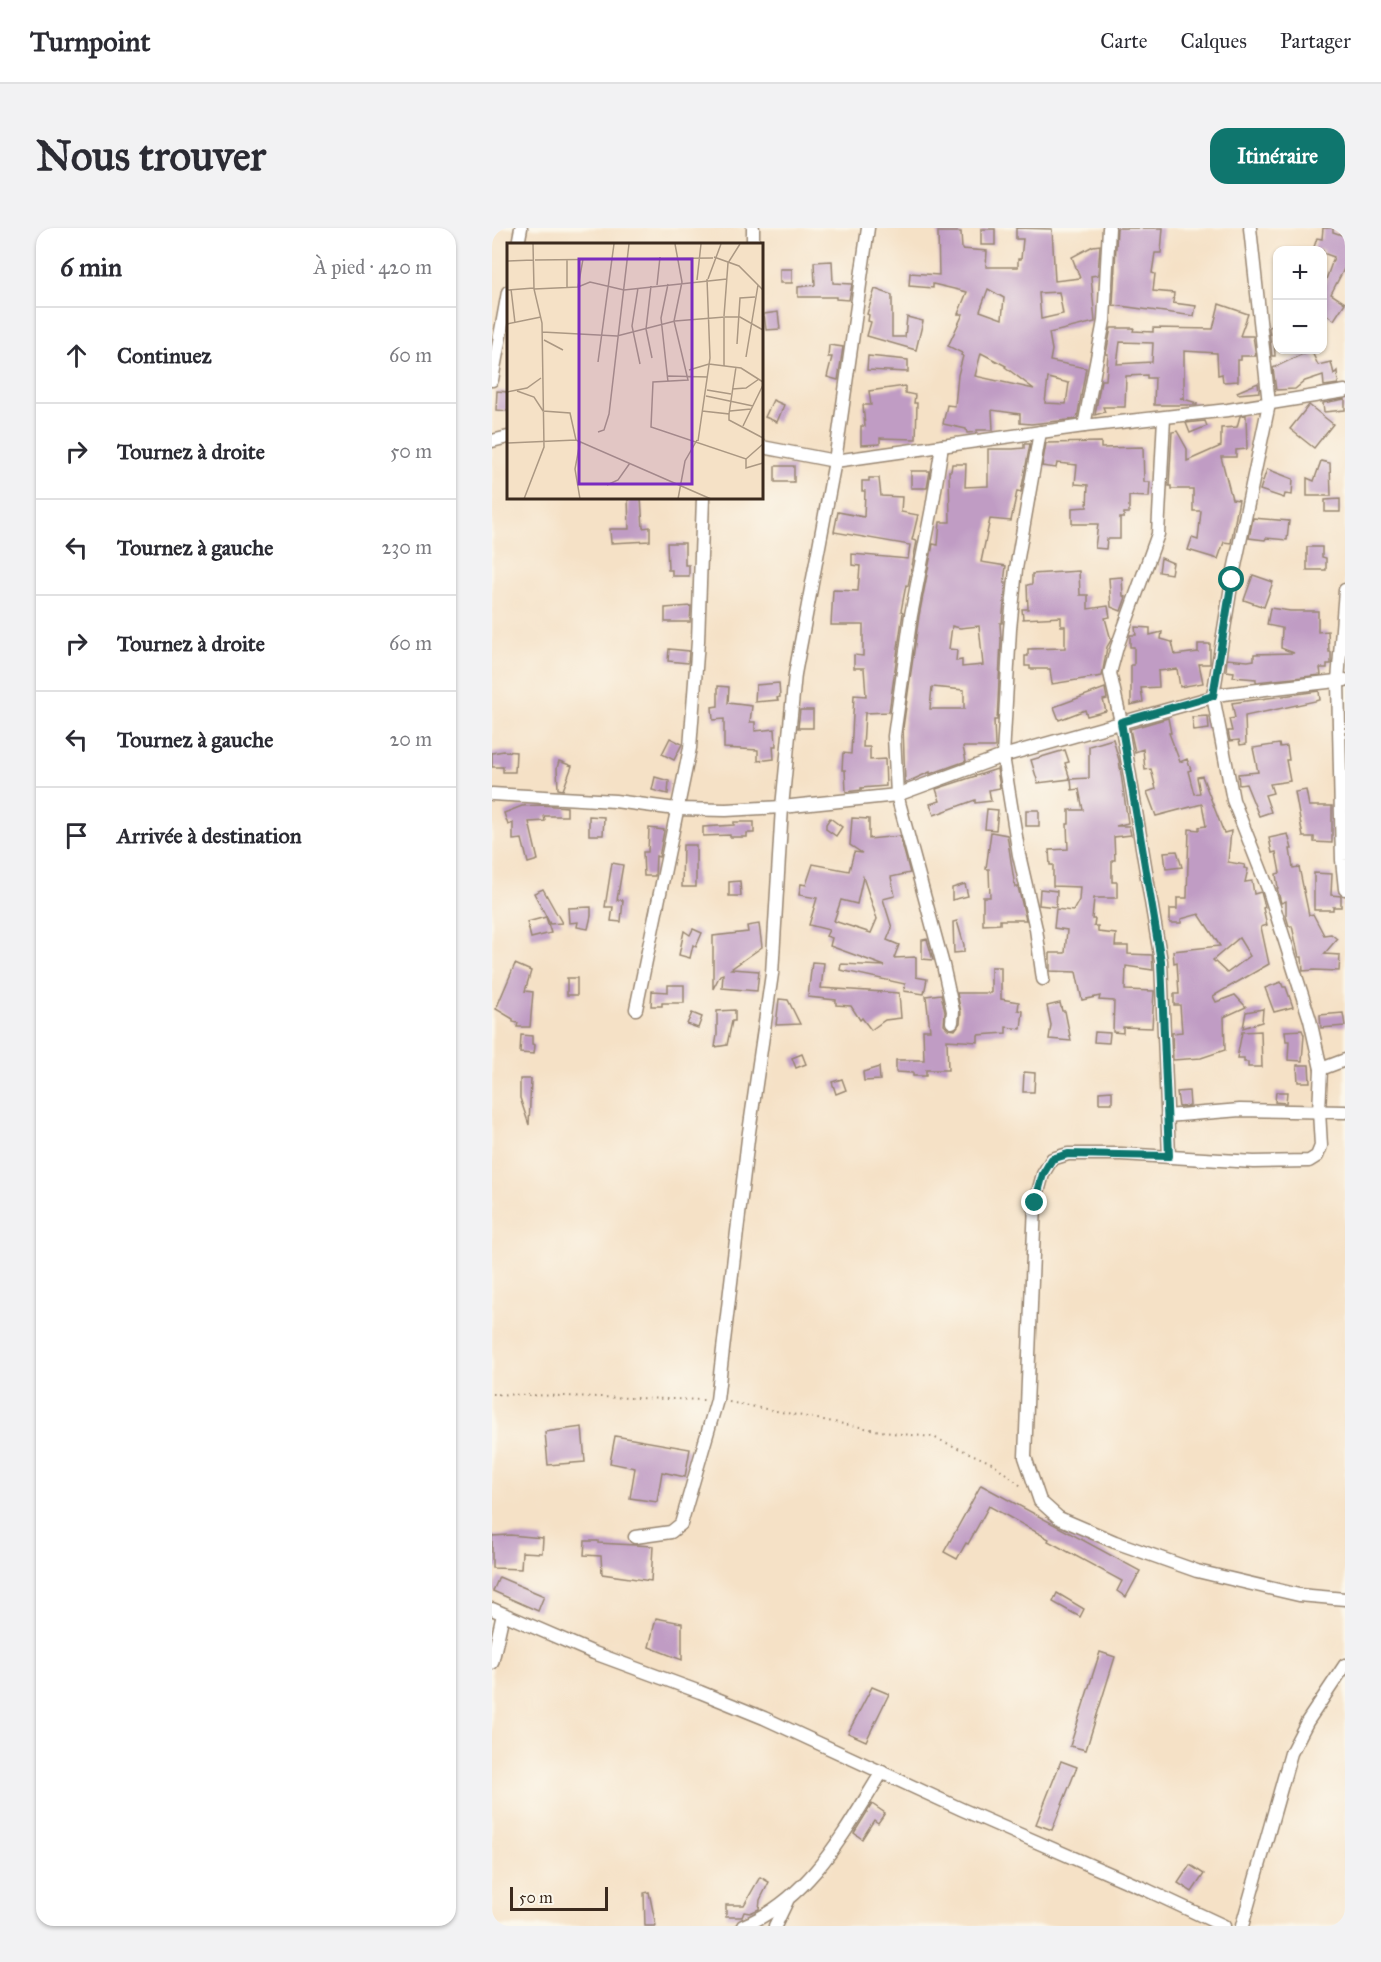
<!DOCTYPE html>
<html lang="fr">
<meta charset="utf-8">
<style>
:root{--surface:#fff;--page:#f2f2f3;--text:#2b2b33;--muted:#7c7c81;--line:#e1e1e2;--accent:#0f766e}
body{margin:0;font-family:"IM FELL Great Primer",serif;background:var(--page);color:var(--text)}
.controls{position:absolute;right:18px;top:18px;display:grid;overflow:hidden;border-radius:12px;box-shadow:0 2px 4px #0004}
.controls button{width:54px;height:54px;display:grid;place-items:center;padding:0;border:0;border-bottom:2px solid var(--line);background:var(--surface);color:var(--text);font:30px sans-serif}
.scale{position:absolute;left:18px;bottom:15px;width:98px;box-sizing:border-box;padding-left:6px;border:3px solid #3b2a1e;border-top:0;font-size:16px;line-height:21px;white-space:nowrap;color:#3b2a1e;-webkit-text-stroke:4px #fbf7ec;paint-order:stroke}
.stop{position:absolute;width:18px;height:18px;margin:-14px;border:4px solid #0f766e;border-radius:50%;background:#fff}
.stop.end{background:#0f766e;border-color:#fff;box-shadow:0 2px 6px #0008}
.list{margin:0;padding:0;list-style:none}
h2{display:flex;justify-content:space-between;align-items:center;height:78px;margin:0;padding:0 24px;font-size:26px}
h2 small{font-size:20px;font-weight:400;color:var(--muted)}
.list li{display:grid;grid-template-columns:39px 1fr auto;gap:18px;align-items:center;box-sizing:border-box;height:96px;padding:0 24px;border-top:2px solid var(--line)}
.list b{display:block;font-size:22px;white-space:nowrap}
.list em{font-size:20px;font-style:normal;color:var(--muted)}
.icon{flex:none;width:33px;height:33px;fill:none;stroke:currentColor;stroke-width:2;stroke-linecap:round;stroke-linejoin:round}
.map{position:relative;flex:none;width:853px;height:1698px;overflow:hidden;border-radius:18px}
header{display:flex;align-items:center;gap:36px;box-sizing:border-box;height:84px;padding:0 30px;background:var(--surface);border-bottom:2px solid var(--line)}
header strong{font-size:28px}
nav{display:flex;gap:33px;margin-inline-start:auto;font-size:21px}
.intro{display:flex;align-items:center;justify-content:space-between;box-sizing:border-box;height:144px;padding:0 36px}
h1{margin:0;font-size:42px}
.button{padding:15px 27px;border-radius:18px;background:var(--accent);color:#fff;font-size:21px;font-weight:700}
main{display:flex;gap:36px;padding:0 36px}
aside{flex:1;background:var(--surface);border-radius:18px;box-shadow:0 2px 4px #0004}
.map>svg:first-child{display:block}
.building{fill:#c09cc4;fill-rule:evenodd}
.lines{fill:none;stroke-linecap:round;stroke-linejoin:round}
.minor-casing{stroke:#988672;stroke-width:15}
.path{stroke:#988672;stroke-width:2;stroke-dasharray:1.5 4.5;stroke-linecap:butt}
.minor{stroke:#fff;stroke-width:12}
.route{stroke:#0f766e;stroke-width:8}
.inset-road{fill:none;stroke:#ab9883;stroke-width:1.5}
.view{fill:#7b2cbf;fill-opacity:0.15;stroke:#7b2cbf;stroke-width:3}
.inset-edge{fill:none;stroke:#3b2a1e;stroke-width:3}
</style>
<header>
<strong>Turnpoint</strong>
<nav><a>Carte</a><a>Calques</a><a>Partager</a></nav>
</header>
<div class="intro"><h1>Nous trouver</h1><a class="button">Itinéraire</a></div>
<main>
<aside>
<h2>6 min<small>À pied · 420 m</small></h2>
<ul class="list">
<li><svg class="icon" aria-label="ahead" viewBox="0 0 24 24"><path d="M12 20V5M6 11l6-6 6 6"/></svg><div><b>Continuez</b></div><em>60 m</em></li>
<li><svg class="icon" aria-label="right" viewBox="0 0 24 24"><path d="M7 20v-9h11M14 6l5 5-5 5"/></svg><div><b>Tournez à droite</b></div><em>50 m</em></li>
<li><svg class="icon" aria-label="left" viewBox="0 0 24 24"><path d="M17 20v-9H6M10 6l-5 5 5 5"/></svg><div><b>Tournez à gauche</b></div><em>230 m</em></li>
<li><svg class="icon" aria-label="right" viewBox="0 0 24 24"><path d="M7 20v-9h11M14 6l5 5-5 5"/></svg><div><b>Tournez à droite</b></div><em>60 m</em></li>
<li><svg class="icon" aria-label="left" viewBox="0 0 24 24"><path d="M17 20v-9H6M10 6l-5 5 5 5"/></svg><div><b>Tournez à gauche</b></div><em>20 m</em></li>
<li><svg class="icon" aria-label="arrive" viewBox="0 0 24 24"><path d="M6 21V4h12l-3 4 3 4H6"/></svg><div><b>Arrivée à destination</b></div></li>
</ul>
</aside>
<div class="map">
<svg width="853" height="1698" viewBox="0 0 853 1698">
<rect width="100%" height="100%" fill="#fbf7ec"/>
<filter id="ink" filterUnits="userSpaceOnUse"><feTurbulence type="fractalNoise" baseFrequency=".0167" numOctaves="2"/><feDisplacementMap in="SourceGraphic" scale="12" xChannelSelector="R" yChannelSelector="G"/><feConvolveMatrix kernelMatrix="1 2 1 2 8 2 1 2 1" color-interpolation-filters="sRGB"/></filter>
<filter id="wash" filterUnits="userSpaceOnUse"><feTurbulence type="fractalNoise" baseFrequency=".008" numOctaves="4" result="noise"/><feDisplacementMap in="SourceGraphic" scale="24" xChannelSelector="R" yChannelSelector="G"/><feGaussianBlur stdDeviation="1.35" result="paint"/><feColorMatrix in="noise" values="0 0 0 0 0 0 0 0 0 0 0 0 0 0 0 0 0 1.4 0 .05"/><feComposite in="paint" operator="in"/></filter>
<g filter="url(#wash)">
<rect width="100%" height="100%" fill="#f5e1c6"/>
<g id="blocks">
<g class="building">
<path d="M524,0L560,1L563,53L588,50L580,29L601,18L608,17L606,47L599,48L603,94L557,105L560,122L558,133L594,140L585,191L539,196L528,195V186L500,182L501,202H485V204L475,205L474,201L451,196L455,177L463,178L466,147L471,128L469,127L470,125L456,118L471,86H466L475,64L441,56V60L417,58L418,45L447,47L446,4H469L470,21L495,23L494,39H526V31H529L531,11H524ZM496,61L512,70L510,91L488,83ZM567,64L571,86L549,91L547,65ZM489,125L514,138L513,139L542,161L483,148ZM556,150L577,155L574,176L553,175Z"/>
<path d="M625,0H671L669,25H663L660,45L663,46L661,63L682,65L681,75L704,78L702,88L621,77Z"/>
<path d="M831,0H841V4L850,7L853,2V39L839,66L853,75L842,92L831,84V60L842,29L831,25V22H821L825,10L830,11Z"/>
<rect x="489" y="1" width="14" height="16"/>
<path d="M340,33L341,55L360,56L357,72L344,71V69H306V59L323,57L322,34Z"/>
<rect x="288" y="41" width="12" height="14"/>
<path d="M383,61L400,67V109H413L415,89L431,93L424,122L375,108L379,94L376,93L377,87L375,86Z"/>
<path d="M727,76L756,86L748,108H761L764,128H749V132H746V153L731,154L730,146L726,147L725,125L692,123V170H688L705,175V177H662L663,150H655V147L634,148L633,179H611L613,184L603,187L609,152H614L616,126H614L619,100H642L641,103L661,104V100L721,101ZM628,114L661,115L660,134L625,136Z"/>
<path d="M286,84L288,101L274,102L272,86Z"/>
<path d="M781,95L783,128H780L777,100Z"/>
<path d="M337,117L351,119L346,152L335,149L340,129H336Z"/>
<path d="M819,122L826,137L839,134L842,146L845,143L846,156L832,158L831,147L813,153L803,161L784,162L781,140Z"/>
<path d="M376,128L416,132V144L375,142Z"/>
<path d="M766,155L767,164L746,166L745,164Z"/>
<path d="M413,158V165L423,167L422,175H425L424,211L388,210V216L369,217V198H373L371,177H379L377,163Z"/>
<path d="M5,163L16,164V183L4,182Z"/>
<path d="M853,171V182L832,184L831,175Z"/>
<path d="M281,172L292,177L285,194L273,189Z"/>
<path d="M817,177L841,196L822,220L798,201Z"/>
<path d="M754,187L755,221L744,222V229H729L740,271L747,272L739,315L732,314L726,331L696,322L700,310L706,312L709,283H701V261H679V258H677L680,204L685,203L695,221V233L729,218V200L745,199L748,188Z"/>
<path d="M713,193L715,198L698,205L694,195Z"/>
<path d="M609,214V220L651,219L652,254H658L657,269L637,268V285H632V290H628V311H615L614,321L603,320L606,296H580V280L595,279L596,257L583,256L585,237L565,235L564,240L550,238L554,215Z"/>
<path d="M532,216H538L529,264L525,263L519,293L498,291L489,334L514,338L512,355H514L510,395H508L509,412L505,492H502L503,519H471L474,533L438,546V544L413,555L411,500L427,388L441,316L446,317L448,294H458L457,243H459L460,236H474L473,259L496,258V221H521L532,220ZM460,398L468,400L487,398L491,437L470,439V432L464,433L465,422L457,421ZM440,459L472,462V481H438Z"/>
<path d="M829,233L838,235L839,268H815V250L822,253Z"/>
<rect x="283" y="238" width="19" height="16"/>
<path d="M775,241L801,251L800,267L793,266L792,270L768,262Z"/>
<path d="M419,243H438L435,260H419Z"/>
<path d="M377,250H387L389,268L410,269L409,284L426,287L420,312L425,313L416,358L414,357L409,383L411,384L397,484L373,485L371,519H378V532L393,531L394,558L369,560V562L354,564L353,542H350L351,525L359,526L362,467L374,468L372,440H362V427L371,428V397H339L341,362L366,363L368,338L360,337V326L416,331L418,317L342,304L346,284L372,289L373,263H370V253H377Z"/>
<path d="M136,270H149L151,300L158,299V313L119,315L118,301H137Z"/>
<path d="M848,271V284H833V272Z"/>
<path d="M761,290L797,293L795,312L774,310L773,312L757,310Z"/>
<path d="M175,315H193V337H197V348H180V342H176Z"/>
<path d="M815,319H830V329L834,330V342H815Z"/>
<path d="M669,330L681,335L679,346L667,344Z"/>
<path d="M587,343L588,367H596V381L616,378L618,389L613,390L619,412L615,419L610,448L560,456L558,441H538V438H533V428H536V421L573,420V398H569V389L531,391L530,381H536L535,357L540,356V346Z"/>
<path d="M761,347L781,354L772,379L752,372Z"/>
<path d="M630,349L631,368L634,369L629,383L619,379L617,350Z"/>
<path d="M199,378L198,394H173V380Z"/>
<path d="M778,380L798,383H826V404L836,403L837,424H839V436H835V440H828L829,447L764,454V451L741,449L742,444L734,443L735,431L756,433L762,432V426L802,425L789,420L790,400L775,397Z"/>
<path d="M643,399L658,400V407L670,404L669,411L680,414L683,427L706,424V416H718V436H707L711,455L688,459L685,441L666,443L667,459L649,460L651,474L639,477V437H642V419H638V407H644Z"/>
<path d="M177,421L197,423L196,435L176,433Z"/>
<path d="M287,455L288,469L285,470L286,472L263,474L264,457Z"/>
<path d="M226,458L237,459L236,475L260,478L258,494H263V503L283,501L284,518H281L282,531L266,533V522L232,520V491L221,492L220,479L226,478Z"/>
<path d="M613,460L615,471L611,472L614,483L595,488L593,482L567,492L562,479Z"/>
<path d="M827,463L828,472L753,488L754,516L748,517L747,512L738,513L736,503H740L737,491L743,490L740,475Z"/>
<path d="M308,482H321V500H306Z"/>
<path d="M716,488L717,501L702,503L700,489Z"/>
<path d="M676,490L679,505H677L688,534L695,531L699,542L696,543L702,566L708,565L705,549L710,548L732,605L739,603L736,634L753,637L752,640L756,641L753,654L760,653L762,666L769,664L773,679L771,680L775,697L769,699L777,736L721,768L724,774L743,767L754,779L732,789L733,822L709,830L681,832L680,805L690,804L688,777H682V766H687L685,734L682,735L681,723L728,718L707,686L689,691V695H678V681H685V670H695L697,601L707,602V599L714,598L710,576L664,588L655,564L664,561L659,541L653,542L651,521L643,524L638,501ZM747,710L758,728L735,745L721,732Z"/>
<path d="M178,510L190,516L182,532L170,526Z"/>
<path d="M621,511L627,532L636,595L624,598H637L639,607L622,609L623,632H620V654H625V670H602L600,691H603L602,698H606V704L624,706L623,718H636V726L660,727L661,742L634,738L633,762L662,763L660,800L631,799V805L621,804L622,773L607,772L608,768L590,772L584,744L558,743V725H573L575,702L562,700L564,681L581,683L587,672L588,659L561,658V637H558L557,622L576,621L575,596H577V582H591L587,561L580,562L579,551L597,550V518Z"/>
<path d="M787,516L788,519L795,518L797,532H794L798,553L778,556L781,565L773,567L779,584L767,588L754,556L747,557L746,546L766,544L761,520Z"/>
<path d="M573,522L577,534L573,535L578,551L546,555L539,532Z"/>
<path d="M12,523L24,524L23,544H11V539H0V525Z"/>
<path d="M67,533L80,538L71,562L66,561L65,540Z"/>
<path d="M505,541L508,560L497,562L499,573L483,575V572L442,587L438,576L448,573L444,561Z"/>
<path d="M163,549L177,553L176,566L160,562Z"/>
<path d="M814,562L817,578H840V615L822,614V609H811L803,564Z"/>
<path d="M49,577L75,579V588H52L53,593L37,594L46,632L36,635L30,611L21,612V595L16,597L12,585L30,578Z"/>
<path d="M495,581L506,582L504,602L493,601Z"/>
<rect x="534" y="582" width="13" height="16"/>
<path d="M97,588L112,589L111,607H97Z"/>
<path d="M338,590L350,599L344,608L334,601V596Z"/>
<path d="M360,590L377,591V611L408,608L418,645L399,649L403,668L391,671L400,700L395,712L407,717L402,730L424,729V749L435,751L432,766L412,763L413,756L348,742L349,736L393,738L338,718L340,710L334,708L337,702L317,697L325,670L307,667L309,656L314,657L321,636L357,643L362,624L370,625L358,617ZM371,649L385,691L379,705L342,693L349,672L365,676Z"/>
<path d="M242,594H262V605H255V609H238V607L211,608V599L242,597Z"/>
<path d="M157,600L172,602V603L167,629L164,628L163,648H152L151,624H156Z"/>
<path d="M499,604L515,607L523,659H526L534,692H508V696L491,697V669H498L497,641H494Z"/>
<path d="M796,606L800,621H798L801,640L807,639L817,687L821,686L832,707L839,706L845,711L832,726L848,727L847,743L822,742L811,743L810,729H807L800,698H797L794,688V673L789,675L785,660H786L784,646L788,645L784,624L780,625L777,610Z"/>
<path d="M191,617H204V659H190Z"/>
<path d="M685,623L690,639L674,641L672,624Z"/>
<path d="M120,635L131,637L125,672H131L129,694L119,693L121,679H113Z"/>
<path d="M822,645L840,646L839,667L849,668V679H841V682H822Z"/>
<path d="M248,653L249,668H237V654Z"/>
<path d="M473,656L476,668L460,672V660Z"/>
<path d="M51,661L70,695L58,696L42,665Z"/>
<path d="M548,661L565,663L564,679L547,677Z"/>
<path d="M99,679V688L96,701L85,699L86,694L77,695L76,680Z"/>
<path d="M54,689L59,705L39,710L35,694Z"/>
<path d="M465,693L472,717V724L462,725L461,694Z"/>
<path d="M267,696L270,719L239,741L267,743L265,763L230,760L231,746L228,747L221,761V708L256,704L255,698Z"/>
<path d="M201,701L210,705L204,719L201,717L198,730L187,727L192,703L198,707Z"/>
<path d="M435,711L441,732L430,731V712Z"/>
<path d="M320,734L332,735L329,760L407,765L409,790L393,792L379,802L370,790L368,792L359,778L344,777V772L316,769Z"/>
<path d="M23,736L39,743L33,763L41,764L38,799H25L26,795L21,794V791L4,781Z"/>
<path d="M499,739H509V771L527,774L526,782L531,783L529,801L514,799V805L486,807V814L455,812L456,842H434V848H421V845L404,844V832H432L431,802H438L434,768L449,766L453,784L452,797L456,801L463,802L468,795L469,784L465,765H499Z"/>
<rect x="75" y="750" width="10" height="17"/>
<path d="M789,754L791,759H794L801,779L782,784L773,760Z"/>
<path d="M176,757H192V775H170V778H159L160,763L176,764Z"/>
<path d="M287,771L296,772L308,796L284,797Z"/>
<path d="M568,775L570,783H573L579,813L557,811L559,797L555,778Z"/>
<path d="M771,781L770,794L751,800L754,784Z"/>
<path d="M243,782V793H240L235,817L223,819L225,807V783Z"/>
<path d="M200,785L210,789L206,800L195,796Z"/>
<path d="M851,785L853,798L829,800L828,787Z"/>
<path d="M810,802L812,807L810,833L796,832L797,813H794L793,803Z"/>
<path d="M769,803L770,839H756V834H752V830H745L750,804Z"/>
<path d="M603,804L618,805L617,815L602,814Z"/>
<path d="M29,807L40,808V816L43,817L42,826L28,825Z"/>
<path d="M310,826L314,836L304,840L300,830Z"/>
<path d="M805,837H817L818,854H806Z"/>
<path d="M387,839L388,852L372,853L371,844Z"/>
<path d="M532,844L543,845L542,864H531Z"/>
<path d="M28,851H39L37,897L28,870Z"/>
<path d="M350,851L354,862L344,866L340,854Z"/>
<path d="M620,863V875H607V864Z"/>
<path d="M697,863L698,878L687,879L685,864Z"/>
<path d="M784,864H795L794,875L783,874Z"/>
<path d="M90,1199L93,1234L56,1237L53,1204Z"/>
<path d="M123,1208L198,1221L193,1249L170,1244L165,1274L138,1270L143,1240L118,1235Z"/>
<path d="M489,1257L648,1343L634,1369L625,1363L630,1353L556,1313L557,1311L497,1278L476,1316L474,1315L465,1331L452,1324Z"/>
<path d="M18,1307L51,1310L50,1325L30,1324L29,1341L0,1340V1308Z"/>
<path d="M93,1313H106V1315L161,1318L159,1353L110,1346L109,1328L92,1327Z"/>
<path d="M7,1349L52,1368L46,1383L1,1363Z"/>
<path d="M565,1365L592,1381L588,1389L561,1374Z"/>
<path d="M164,1390L190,1395V1432L157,1419Z"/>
<path d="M608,1424L623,1429L594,1522L578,1518Z"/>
<path d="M380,1459L397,1466L374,1513L356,1505Z"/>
<path d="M569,1533L585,1539L560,1602L544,1596Z"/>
<path d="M380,1576L393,1585L386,1595L382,1592L370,1611L362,1605Z"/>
<path d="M698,1637L712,1646L700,1664L686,1655Z"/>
<path d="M268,1649L277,1654L268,1672L267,1681L258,1685L252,1684L250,1689H234V1677H252Z"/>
<path d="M157,1664L164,1698H153L152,1665Z"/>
</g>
</g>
</g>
<g filter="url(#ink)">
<use href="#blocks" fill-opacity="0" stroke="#988672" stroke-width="1.5"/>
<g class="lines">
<defs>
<g id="minor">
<path d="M758,0L777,176L740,352L721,468L741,572L777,663L818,792L829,841L827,883L829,918L825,928L817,933L762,934L629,926H576L560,931L551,946L543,975L533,1229L548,1273L567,1290L623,1314L705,1343L807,1367L853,1371"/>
<path d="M26,16L29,0"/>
<path d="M261,16V0"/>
<path d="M0,152L16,64"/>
<path d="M672,190L666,306L625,419L618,445L629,494L669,733L677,928"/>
<path d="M592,198L612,93L617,0"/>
<path d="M548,204L524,341L518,401L511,528L527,627L544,701L551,751"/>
<path d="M0,213L16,209"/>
<path d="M450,218L440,280L419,387L402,508L405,567L451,737L461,783L460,794"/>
<path d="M270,219L343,233L592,198L736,182L853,163"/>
<path d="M853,362L846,453L850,632L853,661"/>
<path d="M0,566L123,573L184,581L234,582L290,579L405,567L511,528L731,466L853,452"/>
<path d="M144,781L198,520L206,413L211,270"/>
<path d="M829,841L853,832"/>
<path d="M675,888L748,882L853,884"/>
<path d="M143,1309L179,1304L189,1296L225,1172L256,911L280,746L290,579L303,446L343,233L376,0"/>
<path d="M0,1381L102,1425L208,1464L272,1490L469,1581L655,1662L732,1698"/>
<path d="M0,1435L11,1386"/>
<path d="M251,1698C319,1670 353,1603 390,1544"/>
<path d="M283,1698L295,1673"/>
<path d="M750,1698L799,1525L815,1494L853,1437"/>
</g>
</defs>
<use href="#minor" class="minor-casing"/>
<g class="path">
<path d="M0,1166L213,1172"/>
<path d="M237,1174L399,1205L441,1209L502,1236L529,1258"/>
</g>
<use href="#minor" class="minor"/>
</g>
</g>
<g class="lines" filter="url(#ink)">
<path class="route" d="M543,975L551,946L560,931L576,926L677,928L669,733L629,494L721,468L740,352"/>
</g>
<g transform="translate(15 15)">
<rect width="256" height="256" fill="#f5e1c6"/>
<path class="inset-road" d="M168,1L175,39L167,78L181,137L146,139L144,184L239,216L256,201M207,14L232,23L256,47M28,17L206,15M60,17V45M0,18L26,17M201,36L214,1M190,37L194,1M161,41L154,75L161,139M150,42L153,14M144,43L139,86L145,115M71,44L76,16M131,45L125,83L133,121M4,46L8,80M27,46L71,44L83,39L117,47L220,36M0,47L27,45M185,52V107M217,73L221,20L233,1M0,81L34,74M35,89L110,93L168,78L218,74H233L256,87M37,97L56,107M230,101L233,55L248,54M239,114L251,42M91,119L107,1M217,123V74M182,127L202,121L234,125L256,139M161,133L201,134M225,146L239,145L252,136M200,147L224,151M10,148L27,154L36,168L63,170L69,197M0,149L20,145L34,135M199,153L246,163M195,168L222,171V177L256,195M223,168L244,166M222,171L229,124M236,183L256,142M91,189L97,187L102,171L122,1M191,198L203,115L200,36M0,200L69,197L204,256M239,216V225L256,220M100,242L111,237L123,220M17,256L37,204L35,80L27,46L26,1M73,256L68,226L73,199M171,256L178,218L190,197"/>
<path class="view" d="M72,16H185V241H72Z"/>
<rect width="256" height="256" class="inset-edge"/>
</g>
</svg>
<div class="controls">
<button>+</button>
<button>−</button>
</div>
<div class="scale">50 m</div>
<div class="stop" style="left:740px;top:352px"></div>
<div class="stop end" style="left:543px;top:975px"></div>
</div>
</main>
